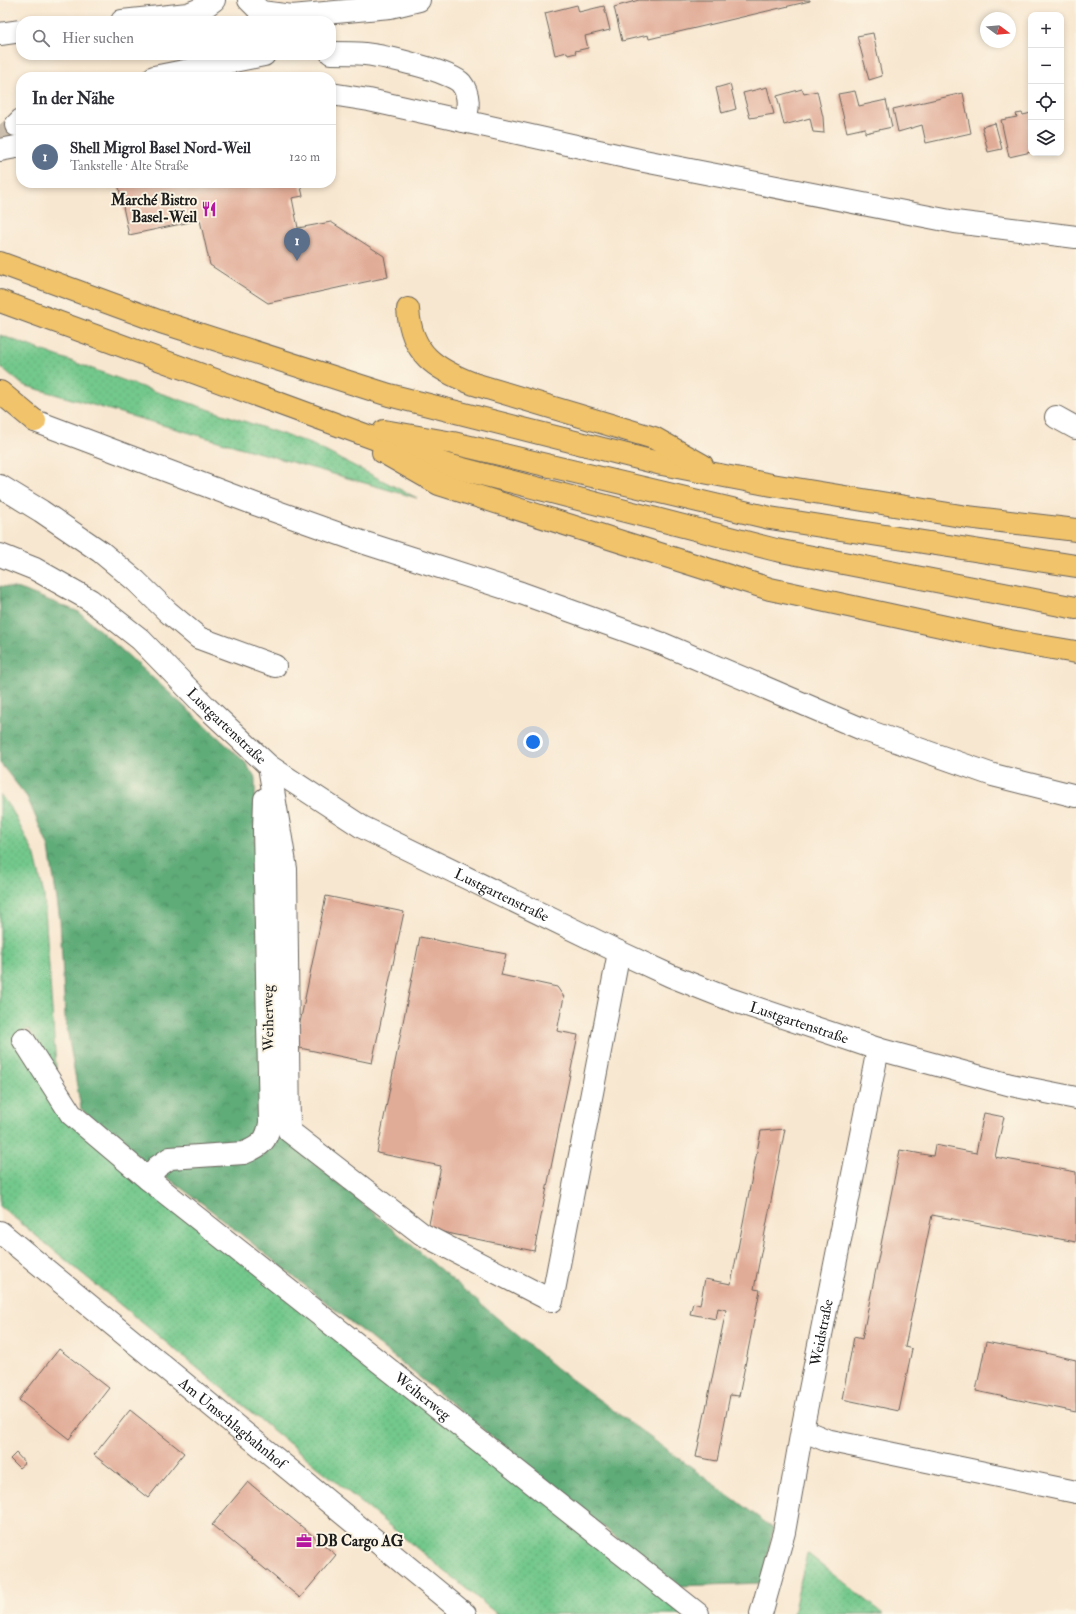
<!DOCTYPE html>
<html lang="de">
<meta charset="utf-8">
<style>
:root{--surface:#fff;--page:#f7f7f7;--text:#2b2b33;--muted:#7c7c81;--line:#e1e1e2;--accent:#b5179e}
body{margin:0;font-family:"IM FELL Double Pica",serif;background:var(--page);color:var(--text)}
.controls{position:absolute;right:12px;top:12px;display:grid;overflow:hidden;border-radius:8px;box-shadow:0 2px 6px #0003}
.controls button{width:36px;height:36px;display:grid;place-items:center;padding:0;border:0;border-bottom:1px solid var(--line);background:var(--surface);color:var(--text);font:20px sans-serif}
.compass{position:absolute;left:980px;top:12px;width:36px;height:36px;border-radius:50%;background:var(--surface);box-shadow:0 2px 6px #0003;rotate:106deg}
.you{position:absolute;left:533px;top:742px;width:14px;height:14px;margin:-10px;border:3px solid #fff;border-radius:50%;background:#1a73e8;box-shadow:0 0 0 6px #1a73e833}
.badge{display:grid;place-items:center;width:26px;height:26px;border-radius:50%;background:var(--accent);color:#fff;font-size:13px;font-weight:700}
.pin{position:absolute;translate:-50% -33px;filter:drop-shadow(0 1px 2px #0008)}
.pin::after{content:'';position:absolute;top:21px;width:14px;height:12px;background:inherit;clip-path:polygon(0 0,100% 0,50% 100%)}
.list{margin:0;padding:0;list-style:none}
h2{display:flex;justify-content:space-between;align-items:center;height:52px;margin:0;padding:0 16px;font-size:17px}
h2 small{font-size:13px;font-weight:400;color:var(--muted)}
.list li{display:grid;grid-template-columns:26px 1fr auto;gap:12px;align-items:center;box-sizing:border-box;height:64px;padding:0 16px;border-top:1px solid var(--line)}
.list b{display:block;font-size:15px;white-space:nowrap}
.list p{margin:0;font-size:13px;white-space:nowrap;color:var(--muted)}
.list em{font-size:13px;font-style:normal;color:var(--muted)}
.icon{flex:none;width:22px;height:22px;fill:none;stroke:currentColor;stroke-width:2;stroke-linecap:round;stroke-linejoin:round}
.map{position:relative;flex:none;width:1076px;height:1614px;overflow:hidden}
.search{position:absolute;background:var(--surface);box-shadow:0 2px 6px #0003;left:16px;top:16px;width:320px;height:44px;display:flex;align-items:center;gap:10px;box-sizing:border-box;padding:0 14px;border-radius:16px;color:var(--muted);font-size:15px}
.panel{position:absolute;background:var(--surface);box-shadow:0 2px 6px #0003;left:16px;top:72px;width:320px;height:116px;border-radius:16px}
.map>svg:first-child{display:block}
.green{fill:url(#green-dots);stroke:#487254}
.forest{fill:url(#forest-crowns);stroke:#3d644a}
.building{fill:#e1ac97}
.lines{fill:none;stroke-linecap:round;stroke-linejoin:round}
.minor-tunnel{stroke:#ccbeac;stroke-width:22;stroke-dasharray:22 11;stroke-linecap:butt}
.minor-casing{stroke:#69635b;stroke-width:24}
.highway-casing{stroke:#69635b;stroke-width:24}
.minor{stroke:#fff;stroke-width:22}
.highway{stroke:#f1c36a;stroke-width:22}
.labels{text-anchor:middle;stroke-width:4;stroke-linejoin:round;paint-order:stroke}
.poi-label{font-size:15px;font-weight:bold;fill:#1c1c1c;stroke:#fcf5e5;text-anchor:end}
.street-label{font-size:15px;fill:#1c1c1c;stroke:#fcf5e5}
</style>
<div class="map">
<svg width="1076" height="1614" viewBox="0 0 1076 1614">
<defs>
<pattern id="green-dots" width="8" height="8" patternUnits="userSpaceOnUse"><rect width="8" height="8" fill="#73c88c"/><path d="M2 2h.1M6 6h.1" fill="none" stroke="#63ab78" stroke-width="1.8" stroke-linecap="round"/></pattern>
<pattern id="forest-crowns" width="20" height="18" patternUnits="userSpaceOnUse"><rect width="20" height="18" fill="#5eac78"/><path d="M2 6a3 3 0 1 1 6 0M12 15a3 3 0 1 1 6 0" fill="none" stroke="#4d8b62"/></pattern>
</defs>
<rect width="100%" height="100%" fill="#fcf5e5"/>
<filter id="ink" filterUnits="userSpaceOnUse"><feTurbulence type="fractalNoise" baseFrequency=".025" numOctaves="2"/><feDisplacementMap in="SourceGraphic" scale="8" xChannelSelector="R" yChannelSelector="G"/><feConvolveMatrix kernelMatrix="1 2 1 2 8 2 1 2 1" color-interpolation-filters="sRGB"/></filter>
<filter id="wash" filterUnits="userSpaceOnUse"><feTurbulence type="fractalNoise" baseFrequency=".012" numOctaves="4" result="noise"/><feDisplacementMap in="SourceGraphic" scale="16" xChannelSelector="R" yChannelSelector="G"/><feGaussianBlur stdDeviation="0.9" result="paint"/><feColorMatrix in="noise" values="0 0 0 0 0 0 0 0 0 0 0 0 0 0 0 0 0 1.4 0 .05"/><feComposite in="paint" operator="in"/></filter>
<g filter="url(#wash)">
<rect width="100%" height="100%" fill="#f8e7d0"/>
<g class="green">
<path d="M0,335L139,386L309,443L417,498L23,385L0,366Z"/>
<path d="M0,794L13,812L35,856L44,895L57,1081L29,1029L18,1034L71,1114L698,1614H497L0,1206Z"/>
<path d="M807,1553L884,1614H793Z"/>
</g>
<path class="forest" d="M0,586L20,589L79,612L141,667L245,762L255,778L256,856L276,1130L556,1368L773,1528L762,1583L679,1586L570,1501L419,1377L203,1204L105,1132L81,1109L65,1017L60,920L49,848L27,797L0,763Z"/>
<g id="blocks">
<g class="building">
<path d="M639,0H810V1L649,39L648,35L622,41L614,7Z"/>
<path d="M577,5L579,12L604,6L610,30L585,36L588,48L575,51L576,53L568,55L567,52L555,55L545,13Z"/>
<path d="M873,33L882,76L869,80L857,36Z"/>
<path d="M730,84L736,109L722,113L716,88Z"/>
<path d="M767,87L774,114L750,118L743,93Z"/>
<path d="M802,89L804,94L817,91L823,117L824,133L813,132L810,118L784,125L777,96Z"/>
<path d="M855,91L859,106L886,100L892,127L865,133V128L847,132L838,94Z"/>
<path d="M963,93L971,133L926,143L922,125L898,132L893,109Z"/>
<path d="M1022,113L1023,115L1031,113V152L1009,157L1001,120L1017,117L1016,114Z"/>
<path d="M995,123L1002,149L988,152L982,127Z"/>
<path d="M118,183H300L303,196L292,198L298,228L331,222L384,256L388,277L268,303L210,265L200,220L129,235Z"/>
<path d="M326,896L404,912L372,1063L295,1047Z"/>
<path d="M420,937L506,954L501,975L557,987L564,997L557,1031L578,1035L534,1251L428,1229L441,1166L377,1153Z"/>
<path d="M984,1113L1004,1117L995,1157L1076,1172V1242L932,1215L905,1347L912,1349L899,1411L842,1399L854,1337L862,1339L900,1150L933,1156L935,1145L976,1153Z"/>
<path d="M785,1129L754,1289L760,1290L739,1396L730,1395L717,1461L696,1457L726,1310L718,1308L716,1319L690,1314L693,1303L700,1305L705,1279L731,1284L761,1131Z"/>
<path d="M986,1342L1032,1351V1350L1076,1360V1412L976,1391Z"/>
<path d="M59,1349L109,1388L69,1439L19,1400Z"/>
<path d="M130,1410L184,1453L148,1498L94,1455Z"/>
<path d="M16,1453L25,1463L19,1468L10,1459Z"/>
<path d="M248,1482L336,1555L300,1598L212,1525Z"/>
</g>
</g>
</g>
<g filter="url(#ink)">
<use href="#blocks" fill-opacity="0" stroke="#69635b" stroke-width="1"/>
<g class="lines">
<path class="minor-tunnel" d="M0,139L16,125"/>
<defs>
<g id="minor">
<path d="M249,0L261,12L292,16L390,7L419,0"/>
<path d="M122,21L188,14L203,8L214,0"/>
<path d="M0,34L21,31"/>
<path d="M331,53C342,53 354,53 365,54C383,56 451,71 461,83C470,94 469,110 464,121"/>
<path d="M154,77L264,55"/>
<path d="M331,94L369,100L639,160L955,222L1076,237"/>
<path d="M16,125L21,120"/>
<path d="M0,150L21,146"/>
<path d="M1056,417L1076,428"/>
<path d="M35,421L255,504L362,542L521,593L663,644L862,729L993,775L1076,796"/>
<path d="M0,486L41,511L101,552L136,581L168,612L199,638L275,666"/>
<path id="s1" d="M0,555L35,569L90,600L140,639L205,706L269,766L362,827L619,952L671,976L729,999L878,1049L1011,1085L1076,1098"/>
<path d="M269,766L286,869L289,1131L422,1234L552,1301L619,952"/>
<path id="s2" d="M23,1039L71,1114L148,1179L698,1614"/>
<path d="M148,1179L157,1167L170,1158L244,1153C261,1146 267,1141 270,1123L264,829L265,799"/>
<path id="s3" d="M0,1232L465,1614"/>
<path d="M802,1430L826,1440L1076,1492"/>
<path id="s4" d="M761,1614L784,1532L802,1430L878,1049"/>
</g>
<g id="highway">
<path d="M0,263L161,322L389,395L662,464L772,485L967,517L1076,530"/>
<path d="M0,301L447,465L776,550L1076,608"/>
<path d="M408,309C411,354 435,369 474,384L654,438L702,465"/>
<path d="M0,392L35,421"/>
<path d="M384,431L453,443L770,518L1076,566"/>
<path d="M383,452L439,484L770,589L1010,641L1076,652"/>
</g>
</defs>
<use href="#minor" class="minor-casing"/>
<use href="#highway" class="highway-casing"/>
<use href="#minor" class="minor"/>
<use href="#highway" class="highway"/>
</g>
</g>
<defs>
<symbol id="restaurant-bare" viewBox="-9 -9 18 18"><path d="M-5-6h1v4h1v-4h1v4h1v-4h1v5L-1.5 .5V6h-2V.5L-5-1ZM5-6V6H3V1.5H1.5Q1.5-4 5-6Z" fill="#b5179e" stroke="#fcf5e5" stroke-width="2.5" paint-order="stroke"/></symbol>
<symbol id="office-bare" viewBox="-9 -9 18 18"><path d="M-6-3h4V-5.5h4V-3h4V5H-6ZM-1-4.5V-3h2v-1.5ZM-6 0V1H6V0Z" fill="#b5179e" stroke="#fcf5e5" stroke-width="2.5" paint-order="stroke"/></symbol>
</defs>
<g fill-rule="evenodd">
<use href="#restaurant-bare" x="198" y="198" width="22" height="22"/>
<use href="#office-bare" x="293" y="1530" width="22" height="22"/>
</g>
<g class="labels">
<g class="poi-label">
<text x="197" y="205">Marché Bistro<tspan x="197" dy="17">Basel-Weil</tspan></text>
<text x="316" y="1546" text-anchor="start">DB Cargo AG</text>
</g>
<g class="street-label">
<text dy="5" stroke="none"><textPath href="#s1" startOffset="287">Lustgartenstraße</textPath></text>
<text dy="5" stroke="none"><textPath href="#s1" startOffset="612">Lustgartenstraße</textPath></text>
<text transform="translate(268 1018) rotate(-91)" y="5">Weiherweg</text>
<text dy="5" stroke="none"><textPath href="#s1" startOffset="936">Lustgartenstraße</textPath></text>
<text dy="5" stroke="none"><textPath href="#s4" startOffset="288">Weidstraße</textPath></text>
<text dy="5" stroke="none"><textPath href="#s2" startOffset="540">Weiherweg</textPath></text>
<text dy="5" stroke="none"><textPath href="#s3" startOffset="301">Am Umschlagbahnhof</textPath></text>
</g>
</g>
</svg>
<div class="controls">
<button>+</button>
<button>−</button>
<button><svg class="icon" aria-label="locate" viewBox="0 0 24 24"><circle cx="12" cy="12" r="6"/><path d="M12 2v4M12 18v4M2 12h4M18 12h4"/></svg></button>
<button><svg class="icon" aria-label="layers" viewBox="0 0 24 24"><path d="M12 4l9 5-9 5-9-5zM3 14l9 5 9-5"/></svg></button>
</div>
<svg class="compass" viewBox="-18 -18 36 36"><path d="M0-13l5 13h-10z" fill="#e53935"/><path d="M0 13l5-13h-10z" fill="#7c7c81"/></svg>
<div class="you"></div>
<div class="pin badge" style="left:297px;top:261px;background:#5c6f8a">1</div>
<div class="search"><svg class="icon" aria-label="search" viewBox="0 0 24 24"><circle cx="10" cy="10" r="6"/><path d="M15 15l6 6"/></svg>Hier suchen</div>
<section class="panel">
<h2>In der Nähe<small></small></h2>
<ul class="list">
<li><span class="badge" style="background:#5c6f8a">1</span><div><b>Shell Migrol Basel Nord-Weil</b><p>Tankstelle · Alte Straße</p></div><em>120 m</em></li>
</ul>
</section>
</div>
